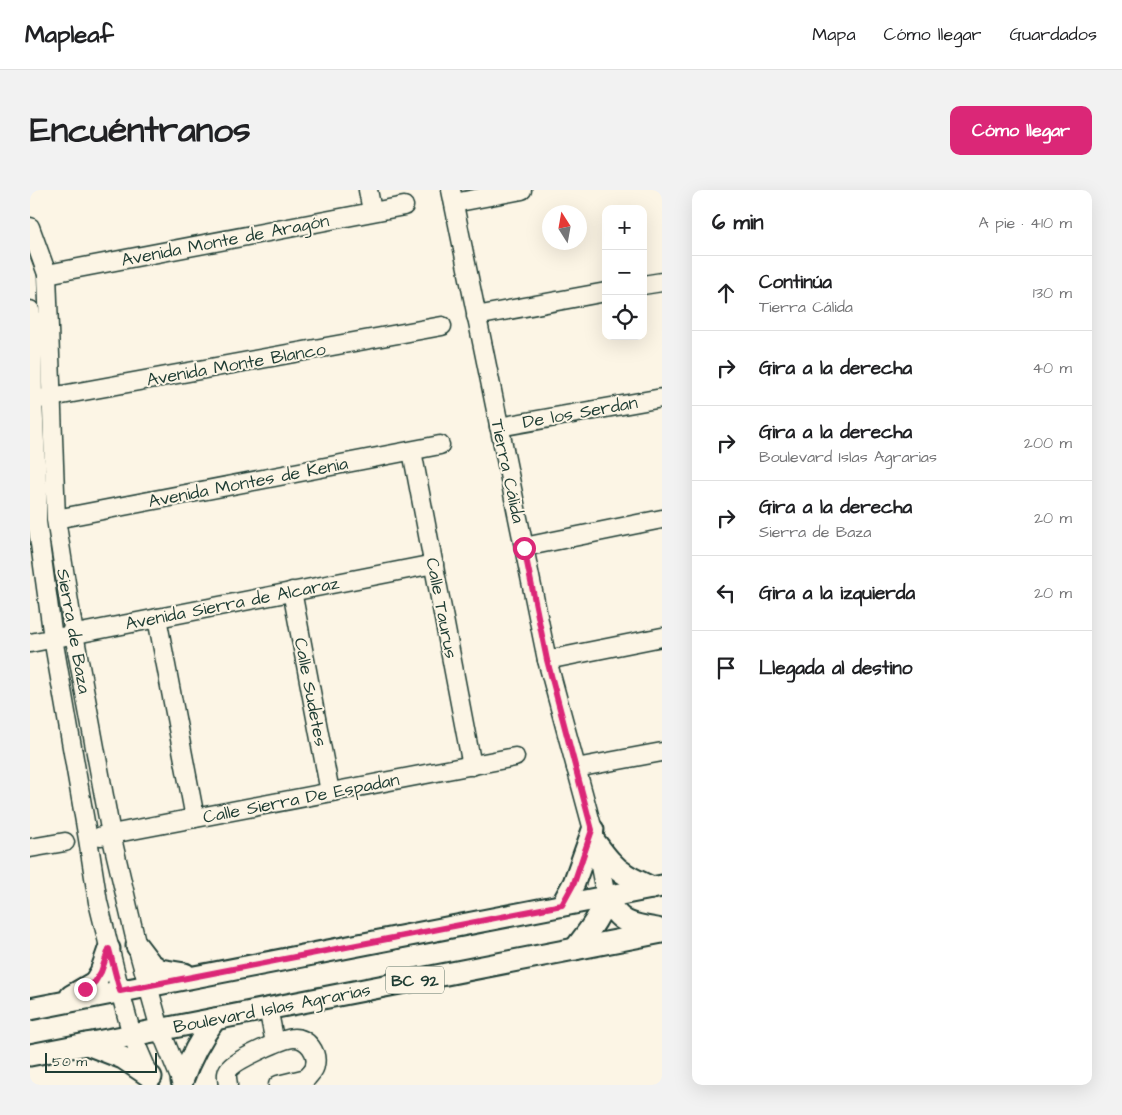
<!DOCTYPE html>
<html lang="es">
<meta charset="utf-8">
<style>
:root{--surface:#fff;--page:#f2f2f2;--text:#202124;--muted:#757577;--line:#e0e0e0;--accent:#db2777}
body{margin:0;font-family:"Architects Daughter",sans-serif;background:var(--page);color:var(--text)}
.controls{position:absolute;right:15px;top:15px;display:grid;overflow:hidden;border-radius:10px;box-shadow:0 5px 20px #0002}
.controls button{width:45px;height:45px;display:grid;place-items:center;padding:0;border:0;border-bottom:1px solid var(--line);background:var(--surface);color:var(--text);font:25px sans-serif}
.compass{position:absolute;left:512px;top:15px;width:45px;height:45px;border-radius:50%;background:var(--surface);box-shadow:0 5px 20px #0002;rotate:349deg}
.scale{position:absolute;left:15px;bottom:12px;width:112px;box-sizing:border-box;padding-left:5px;border:2px solid #1f3d34;border-top:0;font-size:14px;line-height:18px;white-space:nowrap;color:#1f3d34;-webkit-text-stroke:4px #fcf5e5;paint-order:stroke}
.stop{position:absolute;width:15px;height:15px;margin:-11px;border:4px solid #db2777;border-radius:50%;background:#fff}
.stop.end{background:#db2777;border-color:#fff;box-shadow:0 1px 5px #0008}
.list{margin:0;padding:0;list-style:none}
h2{display:flex;justify-content:space-between;align-items:center;height:65px;margin:0;padding:0 20px;font-size:21px}
h2 small{font-size:16px;font-weight:400;color:var(--muted)}
.list li{display:grid;grid-template-columns:32px 1fr auto;gap:15px;align-items:center;box-sizing:border-box;height:75px;padding:0 20px;border-top:1px solid var(--line)}
.list b{display:block;font-size:19px;white-space:nowrap}
.list p{margin:0;font-size:16px;white-space:nowrap;color:var(--muted)}
.list em{font-size:16px;font-style:normal;color:var(--muted)}
.icon{flex:none;width:28px;height:28px;fill:none;stroke:currentColor;stroke-width:2;stroke-linecap:round;stroke-linejoin:round}
.map{position:relative;flex:none;width:632px;height:895px;overflow:hidden;border-radius:10px}
header{display:flex;align-items:center;gap:30px;box-sizing:border-box;height:70px;padding:0 25px;background:var(--surface);border-bottom:1px solid var(--line)}
header strong{font-size:24px}
nav{display:flex;gap:28px;margin-inline-start:auto;font-size:18px}
.intro{display:flex;align-items:center;justify-content:space-between;box-sizing:border-box;height:120px;padding:0 30px}
h1{margin:0;font-size:35px}
.button{padding:12px 22px;border-radius:10px;background:var(--accent);color:#fff;font-size:18px;font-weight:700}
main{display:flex;gap:30px;padding:0 30px}
aside{flex:1;background:var(--surface);border-radius:10px;box-shadow:0 5px 20px #0002}
.map>svg:first-child{display:block}
.lines{fill:none;stroke-linecap:round;stroke-linejoin:round}
.minor-casing{stroke:#1f3d34;stroke-width:21}
.major-casing{stroke:#1f3d34;stroke-width:25}
.minor{stroke:#fcf5e5;stroke-width:18}
.major{stroke:#fcf5e5;stroke-width:21}
.route{stroke:#db2777;stroke-width:6}
.labels{text-anchor:middle;stroke-width:4;stroke-linejoin:round;paint-order:stroke}
.shield{fill:#fcf5e5;stroke:#617469;stroke-width:1}
.shield-label{font-size:16px;font-weight:bold;fill:#1f3d34}
.street-label{font-size:18px;fill:#1f3d34;stroke:#fcf5e5}
</style>
<header>
<strong>Mapleaf</strong>
<nav><a>Mapa</a><a>Cómo llegar</a><a>Guardados</a></nav>
</header>
<div class="intro"><h1>Encuéntranos</h1><a class="button">Cómo llegar</a></div>
<main>
<div class="map">
<svg width="632" height="895" viewBox="0 0 632 895">
<rect width="100%" height="100%" fill="#fcf5e5"/>
<filter id="ink" filterUnits="userSpaceOnUse"><feTurbulence type="fractalNoise" baseFrequency=".02" numOctaves="2"/><feDisplacementMap in="SourceGraphic" scale="10" xChannelSelector="R" yChannelSelector="G"/><feConvolveMatrix kernelMatrix="1 2 1 2 8 2 1 2 1" color-interpolation-filters="sRGB"/></filter>
<g filter="url(#ink)">
<g class="lines">
<defs>
<g id="minor">
<path d="M338,0L342,21"/>
<path d="M421,0L517,470L563,640L576,707"/>
<path d="M424,13L492,0"/>
<path d="M0,37L17,84L26,329L44,444L81,644L107,756L130,839L153,895"/>
<path d="M17,84L374,16"/>
<path d="M613,95L632,92"/>
<path d="M0,120L2,130L3,210L7,294V332L23,448L58,649L68,712L90,801L102,845L121,889"/>
<path d="M446,126L576,102"/>
<path d="M10,209L412,136"/>
<path d="M469,237L632,208"/>
<path d="M382,261L442,576"/>
<path d="M26,329L410,255"/>
<path d="M494,357L632,329"/>
<path d="M262,401L300,602"/>
<path d="M127,428L165,628"/>
<path d="M0,453L404,374"/>
<path d="M517,470L632,447"/>
<path d="M546,578L632,562"/>
<path d="M71,646L485,567"/>
<path d="M0,658L35,652"/>
<path d="M238,818L245,853"/>
<path d="M198,895C197,888 195,882 201,877C209,869 253,848 264,848C278,848 288,863 285,875C285,880 280,884 277,888L248,895"/>
</g>
<g id="major">
<path d="M564,651C570,658 575,666 582,673C592,685 608,691 622,698"/>
<path d="M576,707C588,733 601,735 627,739"/>
<path d="M532,715L544,693L563,640"/>
<path d="M107,756L120,773L130,780L155,784"/>
<path d="M545,759C557,743 571,727 576,707"/>
<path d="M41,806L65,792L71,782L79,759"/>
<path d="M0,819L632,696"/>
<path d="M57,854L93,868L121,887"/>
<path d="M0,865L632,742"/>
<path d="M152,891C160,868 171,848 185,829"/>
</g>
</defs>
<use href="#minor" class="minor-casing"/>
<use href="#major" class="major-casing"/>
<use href="#minor" class="minor"/>
<use href="#major" class="major"/>
</g>
</g>
<g class="lines" filter="url(#ink)">
<path class="route" d="M55,799L65,792L71,782L79,759L90,801L532,715L544,693L562,640L517,470L494,358"/>
</g>
<g class="labels">
<rect class="shield" x="356" y="776.5" width="58" height="27" rx="4"/>
<g class="shield-label">
<text x="385" y="796">BC 92</text>
</g>
<g class="street-label">
<text transform="translate(195 50) rotate(-11)" y="6">Avenida Monte de Aragón</text>
<text transform="translate(206 174) rotate(-10)" y="6">Avenida Monte Blanco</text>
<text transform="translate(550 222) rotate(-10)" y="6">De los Serdan</text>
<text transform="translate(478 281) rotate(78)" y="6">Tierra Cálida</text>
<text transform="translate(218 292) rotate(-11)" y="6">Avenida Montes de Kenia</text>
<text transform="translate(202 413) rotate(-11)" y="6">Avenida Sierra de Alcaraz</text>
<text transform="translate(412 418) rotate(79)" y="6">Calle Taurus</text>
<text transform="translate(44 441) rotate(80)" y="6">Sierra de Baza</text>
<text transform="translate(281 502) rotate(79)" y="6">Calle Sudetes</text>
<text transform="translate(271 608) rotate(-11)" y="6">Calle Sierra De Espadan</text>
<text transform="translate(242 818) rotate(-11)" y="6">Boulevard Islas Agrarias</text>
</g>
</g>
</svg>
<div class="controls">
<button>+</button>
<button>−</button>
<button><svg class="icon" aria-label="locate" viewBox="0 0 24 24"><circle cx="12" cy="12" r="6"/><path d="M12 2v4M12 18v4M2 12h4M18 12h4"/></svg></button>
</div>
<svg class="compass" viewBox="-18 -18 36 36"><path d="M0-13l5 13h-10z" fill="#e53935"/><path d="M0 13l5-13h-10z" fill="#757577"/></svg>
<div class="scale">50 m</div>
<div class="stop" style="left:494px;top:358px"></div>
<div class="stop end" style="left:55px;top:799px"></div>
</div>
<aside>
<h2>6 min<small>A pie · 410 m</small></h2>
<ul class="list">
<li><svg class="icon" aria-label="ahead" viewBox="0 0 24 24"><path d="M12 20V5M6 11l6-6 6 6"/></svg><div><b>Continúa</b><p>Tierra Cálida</p></div><em>130 m</em></li>
<li><svg class="icon" aria-label="right" viewBox="0 0 24 24"><path d="M7 20v-9h11M14 6l5 5-5 5"/></svg><div><b>Gira a la derecha</b></div><em>40 m</em></li>
<li><svg class="icon" aria-label="right" viewBox="0 0 24 24"><path d="M7 20v-9h11M14 6l5 5-5 5"/></svg><div><b>Gira a la derecha</b><p>Boulevard Islas Agrarias</p></div><em>200 m</em></li>
<li><svg class="icon" aria-label="right" viewBox="0 0 24 24"><path d="M7 20v-9h11M14 6l5 5-5 5"/></svg><div><b>Gira a la derecha</b><p>Sierra de Baza</p></div><em>20 m</em></li>
<li><svg class="icon" aria-label="left" viewBox="0 0 24 24"><path d="M17 20v-9H6M10 6l-5 5 5 5"/></svg><div><b>Gira a la izquierda</b></div><em>20 m</em></li>
<li><svg class="icon" aria-label="arrive" viewBox="0 0 24 24"><path d="M6 21V4h12l-3 4 3 4H6"/></svg><div><b>Llegada al destino</b></div></li>
</ul>
</aside>
</main>
